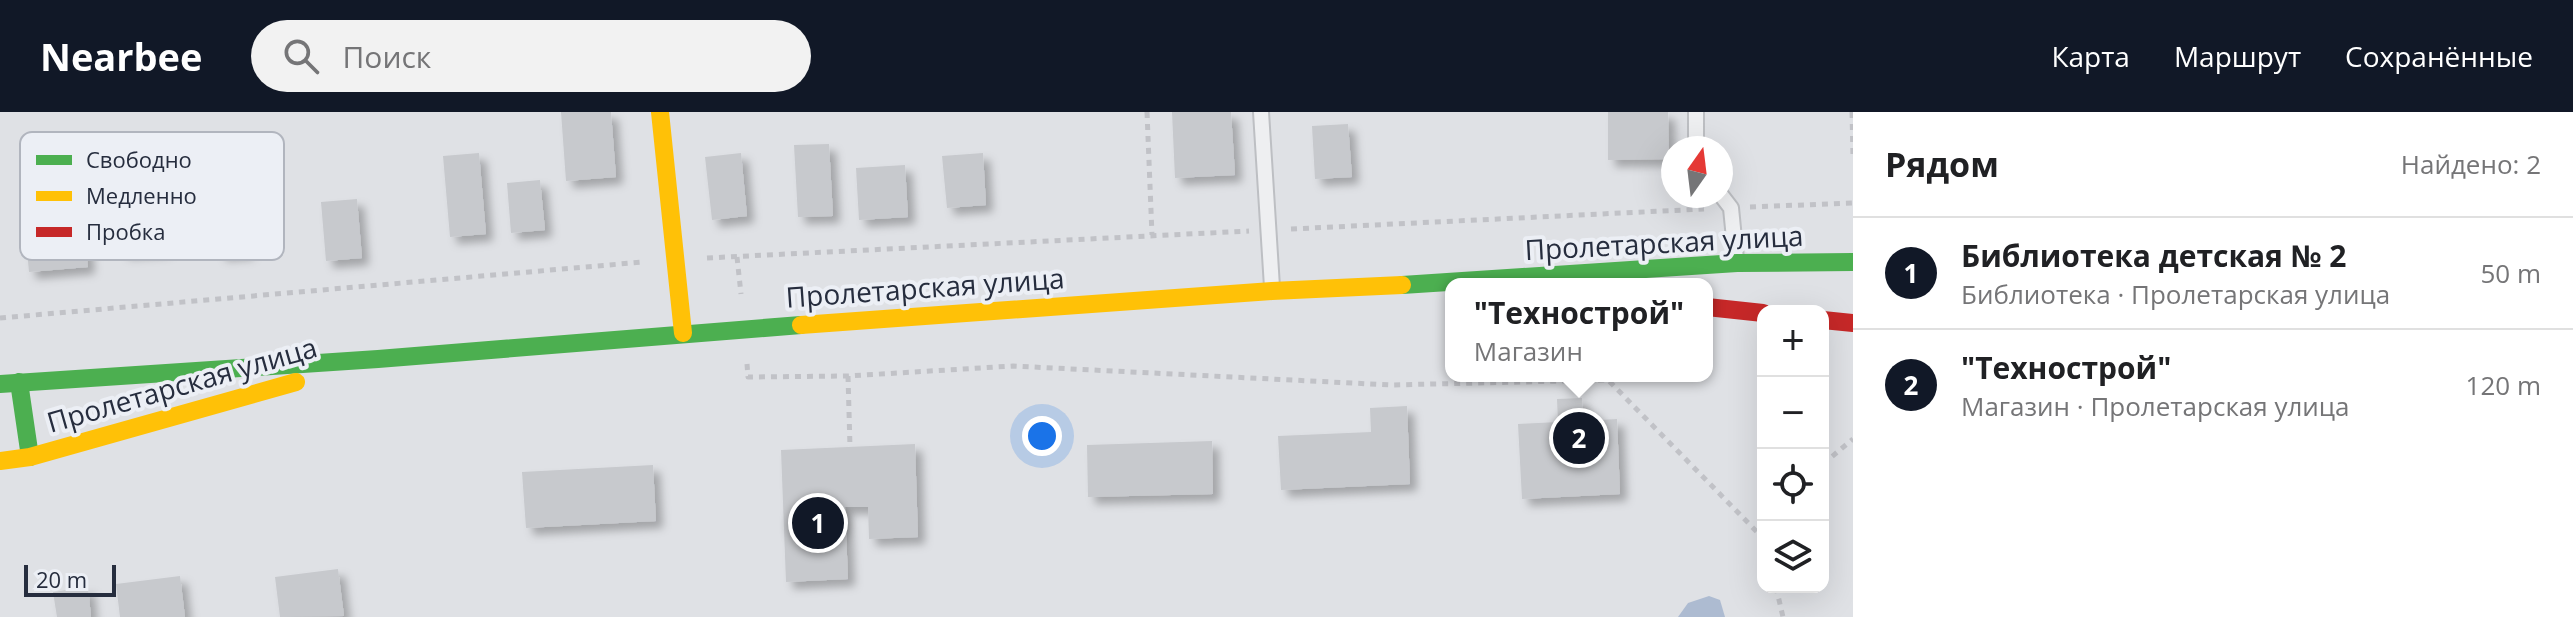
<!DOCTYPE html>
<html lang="ru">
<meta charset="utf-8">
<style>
:root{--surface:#fff;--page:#f2f2f2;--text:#202124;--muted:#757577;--line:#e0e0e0;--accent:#111827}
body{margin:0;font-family:"Open Sans",sans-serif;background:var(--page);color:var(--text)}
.controls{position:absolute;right:24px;bottom:24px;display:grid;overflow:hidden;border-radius:16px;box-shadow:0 8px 32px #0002}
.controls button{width:72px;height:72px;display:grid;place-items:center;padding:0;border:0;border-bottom:2px solid var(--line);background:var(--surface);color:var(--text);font:40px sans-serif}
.compass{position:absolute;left:1661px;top:24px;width:72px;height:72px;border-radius:50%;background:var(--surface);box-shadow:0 8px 32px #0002;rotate:14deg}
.scale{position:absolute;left:24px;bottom:20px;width:92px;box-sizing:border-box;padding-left:8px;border:4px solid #262d3e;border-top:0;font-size:22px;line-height:28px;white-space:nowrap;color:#262d3e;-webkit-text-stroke:6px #eceff5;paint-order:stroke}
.you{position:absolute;left:1042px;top:324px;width:28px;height:28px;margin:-20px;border:6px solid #fff;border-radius:50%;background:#1a73e8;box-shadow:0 0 0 12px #1a73e833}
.badge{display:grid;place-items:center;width:52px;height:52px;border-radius:50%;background:var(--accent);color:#fff;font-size:26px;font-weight:700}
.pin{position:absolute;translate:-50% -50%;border:4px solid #fff;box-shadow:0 2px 8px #0006}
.popup{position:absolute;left:1445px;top:166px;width:268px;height:104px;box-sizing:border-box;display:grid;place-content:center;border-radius:16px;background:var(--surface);filter:drop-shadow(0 2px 6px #0005);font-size:26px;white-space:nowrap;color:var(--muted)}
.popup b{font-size:30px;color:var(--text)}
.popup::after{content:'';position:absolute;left:50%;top:100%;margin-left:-16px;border:16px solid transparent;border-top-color:var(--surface)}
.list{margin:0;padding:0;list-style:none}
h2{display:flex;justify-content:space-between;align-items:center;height:104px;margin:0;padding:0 32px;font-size:34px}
h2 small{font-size:26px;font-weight:400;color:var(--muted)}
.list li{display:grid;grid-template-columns:52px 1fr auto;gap:24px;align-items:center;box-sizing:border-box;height:112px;padding:0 32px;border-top:2px solid var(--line)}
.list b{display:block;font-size:30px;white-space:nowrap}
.list p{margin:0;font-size:26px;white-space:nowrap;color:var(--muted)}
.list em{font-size:26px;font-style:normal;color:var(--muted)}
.icon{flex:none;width:44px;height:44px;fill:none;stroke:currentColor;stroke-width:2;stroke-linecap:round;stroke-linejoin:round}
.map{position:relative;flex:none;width:1853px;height:505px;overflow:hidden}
header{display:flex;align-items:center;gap:48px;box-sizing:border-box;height:112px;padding:0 40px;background:var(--accent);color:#fff}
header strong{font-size:38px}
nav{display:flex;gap:44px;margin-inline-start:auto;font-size:28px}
.search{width:560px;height:72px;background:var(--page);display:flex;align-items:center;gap:20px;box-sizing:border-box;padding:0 28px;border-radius:44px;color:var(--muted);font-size:30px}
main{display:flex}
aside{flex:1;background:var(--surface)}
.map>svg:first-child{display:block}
.water{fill:#adbbd1}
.building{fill:#c7c9cd;filter:url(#shadow)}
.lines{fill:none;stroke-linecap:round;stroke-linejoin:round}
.lane-casing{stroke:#bdbfc3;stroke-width:18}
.path{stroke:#c1c2c7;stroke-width:5;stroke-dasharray:6 6;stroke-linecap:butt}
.lane{stroke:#eeeff1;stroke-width:14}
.fast{stroke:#4caf50;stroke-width:18}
.slow{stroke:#ffc107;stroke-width:18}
.jam{stroke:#c62828;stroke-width:18}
.labels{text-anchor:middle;stroke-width:8;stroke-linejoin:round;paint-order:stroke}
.street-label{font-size:28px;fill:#262d3e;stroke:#eceff5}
.key{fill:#eceff5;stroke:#b1b5be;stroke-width:2}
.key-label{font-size:22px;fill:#262d3e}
</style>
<header>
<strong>Nearbee</strong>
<div class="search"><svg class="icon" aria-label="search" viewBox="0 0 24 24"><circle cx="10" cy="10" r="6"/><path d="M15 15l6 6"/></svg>Поиск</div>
<nav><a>Карта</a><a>Маршрут</a><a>Сохранённые</a></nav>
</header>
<main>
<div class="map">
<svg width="1853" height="505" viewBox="0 0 1853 505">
<defs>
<filter id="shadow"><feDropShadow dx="7" dy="7" stdDeviation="4" flood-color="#0004"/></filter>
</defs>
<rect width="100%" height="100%" fill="#dfe1e5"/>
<path class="water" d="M1709,484L1720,488L1725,505H1678L1688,491Z"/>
<g class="building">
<path d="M561,0H611L616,65L566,69Z"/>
<path d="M1172,0H1231L1235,63L1175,66Z"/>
<path d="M1608,0H1668L1669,47L1608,48Z"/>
<path d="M1348,12L1352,65L1315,67L1312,14Z"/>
<path d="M829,32L833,104L798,105L794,33Z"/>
<path d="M479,41L486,122L450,125L443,44Z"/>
<path d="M741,41L747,104L712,108L705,45Z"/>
<path d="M983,41L986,93L947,96L942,44Z"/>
<path d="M905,53L908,105L859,108L856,56Z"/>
<path d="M540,68L545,118L511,121L507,71Z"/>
<path d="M159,82L164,137L122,140L118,85Z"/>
<path d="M357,87L362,146L326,149L321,90Z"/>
<path d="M243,89L247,140L219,142L215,90Z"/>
<path d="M84,112L88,155L29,160L25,117Z"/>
<path d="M1582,286L1583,309L1617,307L1620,382L1522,387L1518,312L1558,310L1557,287Z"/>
<path d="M1407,294L1410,372L1281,378L1278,324L1371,320L1370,296Z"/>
<path d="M1212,329L1213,382L1088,385L1087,333Z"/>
<path d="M915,332L918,425L869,427L868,395H845L848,467L786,470L781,338Z"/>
<path d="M653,353L656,409L526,416L522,360Z"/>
<path d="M338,457L344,504L280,505L275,465Z"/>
<path d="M180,464L185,505H120L116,472Z"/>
<path d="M88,475L91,505H57L53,480Z"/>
</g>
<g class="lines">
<defs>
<g id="lane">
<path d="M1261,0L1272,175"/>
<path d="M1696,0V36"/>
<path d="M1721,83L1731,96L1736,147"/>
</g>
</defs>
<use href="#lane" class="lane-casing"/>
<g class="path">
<path d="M1147,0L1152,123"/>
<path d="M1852,0L1853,45"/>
<path d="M1750,95L1853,91"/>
<path d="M1291,117L1704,97"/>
<path d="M737,145L741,182"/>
<path d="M707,146L1249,119"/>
<path d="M0,206L643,150"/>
<path d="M747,252L748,265L848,264L1013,254L1391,273L1608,268L1763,426"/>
<path d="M848,264L850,335"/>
<path d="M1823,352L1853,327"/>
<path d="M1776,475L1783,505"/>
</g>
<use href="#lane" class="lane"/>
<g class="fast">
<path d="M1402,173L1737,151L1853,150"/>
<path d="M19,270L30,345"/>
<path d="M0,272L378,247L801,213"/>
</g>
<g class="slow">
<path d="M660,0L683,221"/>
<path d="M801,213L1272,179L1402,173"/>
<path d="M0,349L30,345L296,270"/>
</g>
<g class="jam">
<path d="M1707,195L1763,201"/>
<path d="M1823,208L1853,211"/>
</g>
</g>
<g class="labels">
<g class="street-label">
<text transform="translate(1664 131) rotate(-3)" y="10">Пролетарская улица</text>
<text transform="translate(925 176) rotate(-4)" y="10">Пролетарская улица</text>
<text transform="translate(182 273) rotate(-16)" y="10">Пролетарская улица</text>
</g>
</g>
<rect x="20" y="20" width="264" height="128" rx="12" class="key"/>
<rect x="36" y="43" width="36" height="10" fill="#4caf50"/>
<rect x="36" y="79" width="36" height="10" fill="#ffc107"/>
<rect x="36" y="115" width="36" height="10" fill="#c62828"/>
<g class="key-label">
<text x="86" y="56">Свободно</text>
<text x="86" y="92">Медленно</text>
<text x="86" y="128">Пробка</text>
</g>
</svg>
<div class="controls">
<button>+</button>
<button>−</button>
<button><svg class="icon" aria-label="locate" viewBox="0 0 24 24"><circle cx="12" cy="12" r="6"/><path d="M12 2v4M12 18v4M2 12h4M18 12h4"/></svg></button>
<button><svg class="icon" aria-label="layers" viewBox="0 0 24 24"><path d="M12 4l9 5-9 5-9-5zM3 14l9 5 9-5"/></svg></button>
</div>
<svg class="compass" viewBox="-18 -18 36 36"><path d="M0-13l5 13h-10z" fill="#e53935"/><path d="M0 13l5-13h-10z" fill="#757577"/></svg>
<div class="scale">20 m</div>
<div class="you"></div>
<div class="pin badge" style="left:818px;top:411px">1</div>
<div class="pin badge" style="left:1579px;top:326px">2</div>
<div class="popup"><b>&quot;Технострой&quot;</b>Магазин</div>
</div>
<aside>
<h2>Рядом<small>Найдено: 2</small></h2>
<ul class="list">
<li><span class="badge">1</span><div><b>Библиотека детская № 2</b><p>Библиотека · Пролетарская улица</p></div><em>50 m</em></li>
<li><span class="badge">2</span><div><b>&quot;Технострой&quot;</b><p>Магазин · Пролетарская улица</p></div><em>120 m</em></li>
</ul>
</aside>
</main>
